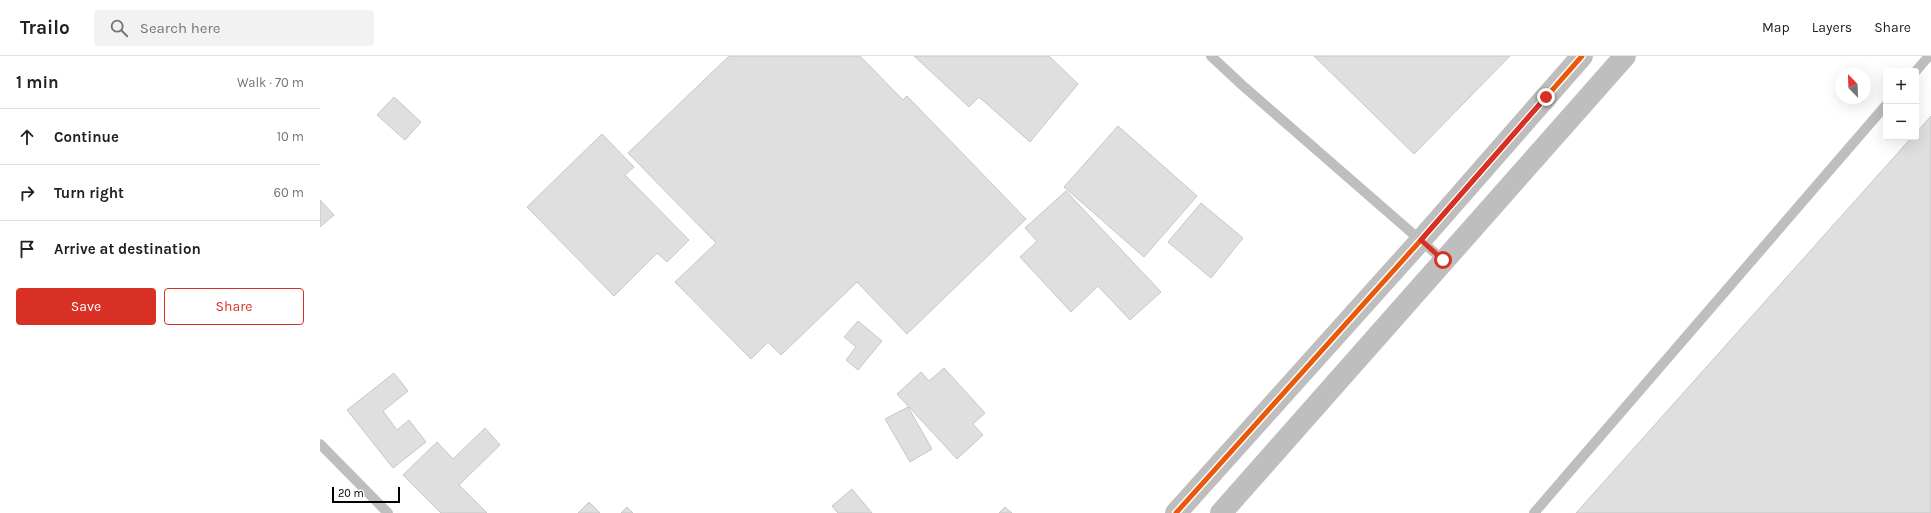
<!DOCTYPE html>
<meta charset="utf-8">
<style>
:root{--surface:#fff;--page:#f2f2f2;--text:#202124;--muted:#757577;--line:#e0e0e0;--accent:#d93025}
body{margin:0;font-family:Karla,sans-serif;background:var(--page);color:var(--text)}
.controls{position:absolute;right:12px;top:12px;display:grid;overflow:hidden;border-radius:4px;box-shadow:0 4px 16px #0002}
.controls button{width:36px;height:36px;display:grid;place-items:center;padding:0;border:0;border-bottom:1px solid var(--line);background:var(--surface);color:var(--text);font:20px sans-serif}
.compass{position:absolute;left:1515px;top:12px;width:36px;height:36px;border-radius:50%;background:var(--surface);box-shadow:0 4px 16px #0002;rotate:337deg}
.scale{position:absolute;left:12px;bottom:10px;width:68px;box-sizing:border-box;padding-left:4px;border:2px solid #000;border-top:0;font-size:11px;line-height:14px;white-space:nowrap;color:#000;-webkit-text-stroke:3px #fff;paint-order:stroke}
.stop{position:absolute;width:12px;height:12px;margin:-9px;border:3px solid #d93025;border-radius:50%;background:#fff}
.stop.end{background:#d93025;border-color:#fff;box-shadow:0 1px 4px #0008}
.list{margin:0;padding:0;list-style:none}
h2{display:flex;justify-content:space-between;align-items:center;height:52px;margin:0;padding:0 16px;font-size:17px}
h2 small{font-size:13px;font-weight:400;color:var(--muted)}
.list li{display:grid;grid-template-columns:26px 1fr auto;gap:12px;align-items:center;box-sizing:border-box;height:56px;padding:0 16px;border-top:1px solid var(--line)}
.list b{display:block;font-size:15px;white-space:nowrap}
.list em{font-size:13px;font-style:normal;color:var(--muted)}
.actions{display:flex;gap:8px;padding:12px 16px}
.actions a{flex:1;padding:9px 0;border:1px solid var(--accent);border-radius:4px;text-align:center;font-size:14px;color:var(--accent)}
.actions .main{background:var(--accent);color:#fff}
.icon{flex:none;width:22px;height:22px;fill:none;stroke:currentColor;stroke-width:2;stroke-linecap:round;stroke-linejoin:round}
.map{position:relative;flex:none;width:1611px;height:457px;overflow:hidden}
header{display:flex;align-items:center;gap:24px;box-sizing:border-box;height:56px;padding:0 20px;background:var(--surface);border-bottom:1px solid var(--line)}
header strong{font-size:19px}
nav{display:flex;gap:22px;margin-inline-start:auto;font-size:14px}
.search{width:280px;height:36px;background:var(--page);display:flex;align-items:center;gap:10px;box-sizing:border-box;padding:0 14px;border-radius:4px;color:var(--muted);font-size:15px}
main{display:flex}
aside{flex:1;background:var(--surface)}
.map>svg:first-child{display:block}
.building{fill:#dfdfdf;stroke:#c7c7c7}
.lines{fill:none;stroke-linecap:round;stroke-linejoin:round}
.service{stroke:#bebebe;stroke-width:10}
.tertiary{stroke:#bebebe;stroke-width:22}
.cycleway-casing{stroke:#fff;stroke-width:8}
.cycleway{stroke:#e8590c;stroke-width:5}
.route{stroke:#d93025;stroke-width:5}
</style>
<header>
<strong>Trailo</strong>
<div class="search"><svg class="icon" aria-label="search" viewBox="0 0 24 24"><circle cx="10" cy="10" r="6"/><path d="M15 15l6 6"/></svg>Search here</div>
<nav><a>Map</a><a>Layers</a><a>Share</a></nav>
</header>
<main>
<aside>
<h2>1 min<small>Walk · 70 m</small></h2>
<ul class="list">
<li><svg class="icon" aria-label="ahead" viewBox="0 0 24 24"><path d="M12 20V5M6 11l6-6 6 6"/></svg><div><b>Continue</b></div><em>10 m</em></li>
<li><svg class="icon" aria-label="right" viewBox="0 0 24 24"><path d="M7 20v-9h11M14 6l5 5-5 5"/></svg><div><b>Turn right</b></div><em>60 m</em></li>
<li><svg class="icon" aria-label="arrive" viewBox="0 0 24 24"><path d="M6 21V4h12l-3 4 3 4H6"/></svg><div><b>Arrive at destination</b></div></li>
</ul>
<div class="actions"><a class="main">Save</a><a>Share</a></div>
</aside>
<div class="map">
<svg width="1611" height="457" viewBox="0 0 1611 457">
<rect width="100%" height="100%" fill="#fff"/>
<g class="building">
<path d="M409,0H540L583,44L587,40L706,163L587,278L537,226L461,299L448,286L431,303L355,226L396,187L308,97Z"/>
<path d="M594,0H729L758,28L710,86L659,41L649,51Z"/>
<path d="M994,0H1190L1094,98Z"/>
<path d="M74,41L101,66L85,84L57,59Z"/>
<path d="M1611,60V457H1256L1592,81H1596V77Z"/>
<path d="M798,70L877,140L824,201L744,131Z"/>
<path d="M282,78L314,111L305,119L369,184L347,206L337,197L294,240L207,151Z"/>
<path d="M746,135L841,236L810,264L778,230L751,256L700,201L717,185L705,172Z"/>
<path d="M0,144L14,159L0,171Z"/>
<path d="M881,147L923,182L891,222L848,186Z"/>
<path d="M538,265L562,285L538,314L526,304L536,291L524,281Z"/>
<path d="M624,312L665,357L653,368L663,379L637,403L577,338L601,316L609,325Z"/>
<path d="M74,317L88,335L63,355L77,374L89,364L106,386L73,412L27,354Z"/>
<path d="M588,351L612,393L590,406L565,363Z"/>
<path d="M165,372L180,389L139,429L167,457H121L83,419L117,386L133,403Z"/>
<path d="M532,433L552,457H518L512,450Z"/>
<path d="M269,446L280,457H258Z"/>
<path d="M307,451L313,457H301Z"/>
<path d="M685,451L692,457H679Z"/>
</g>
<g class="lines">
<g class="service">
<path d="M891,0L922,29L1123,204"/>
<path d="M1596,15L1609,0"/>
<path d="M0,388L68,457"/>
<path d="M1214,457L1566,49"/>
</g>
<g class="tertiary">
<path d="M856,457L1101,184L1262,0"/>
<path d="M901,457L1305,0"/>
</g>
<defs>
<path id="cycleway" d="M856,457L1101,184L1262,0"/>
</defs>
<use href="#cycleway" class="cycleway-casing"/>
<use href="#cycleway" class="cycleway"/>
</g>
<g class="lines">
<path class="route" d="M1123,204L1101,184L1226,41"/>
</g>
</svg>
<div class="controls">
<button>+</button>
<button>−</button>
</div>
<svg class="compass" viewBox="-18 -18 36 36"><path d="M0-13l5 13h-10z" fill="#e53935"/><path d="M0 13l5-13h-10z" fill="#757577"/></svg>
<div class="scale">20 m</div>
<div class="stop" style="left:1123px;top:204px"></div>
<div class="stop end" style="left:1226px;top:41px"></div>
</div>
</main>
